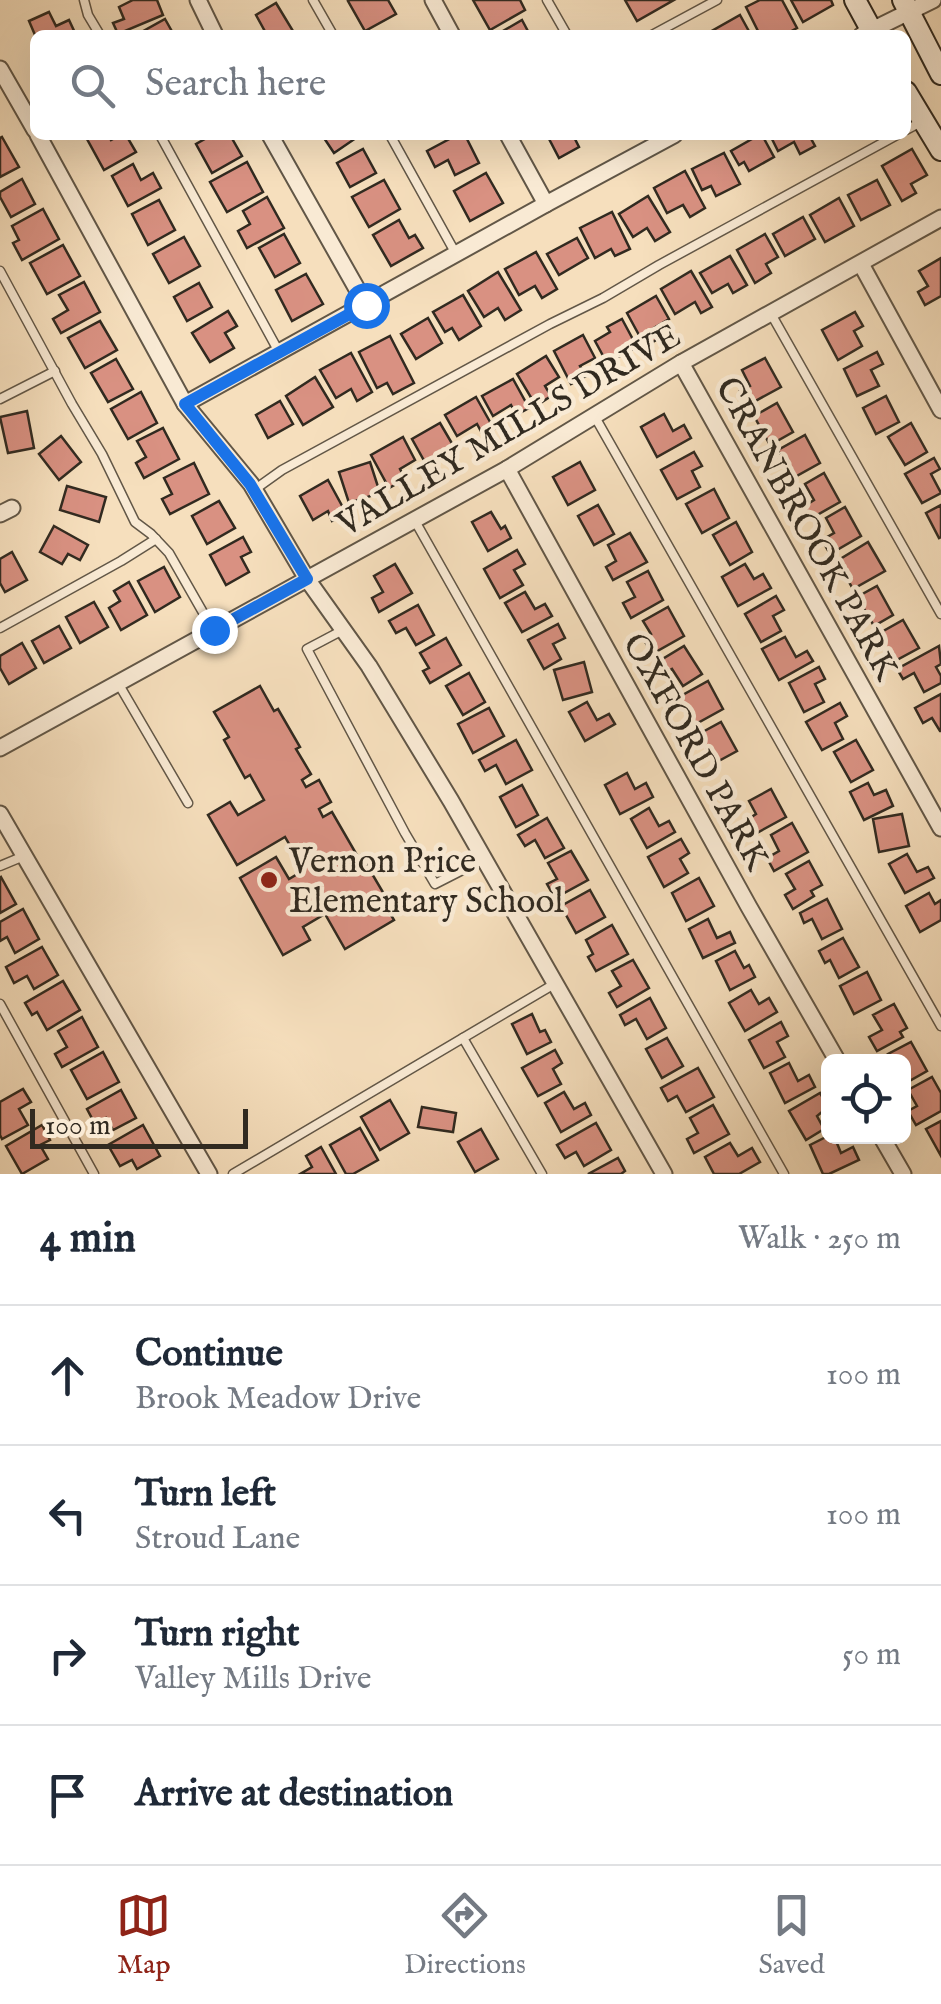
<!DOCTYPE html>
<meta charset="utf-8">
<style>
:root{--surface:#fff;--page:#f2f2f3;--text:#1f2937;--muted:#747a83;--line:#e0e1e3;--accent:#8f2418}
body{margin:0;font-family:"IM FELL English",serif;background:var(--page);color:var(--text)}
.controls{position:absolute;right:30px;bottom:30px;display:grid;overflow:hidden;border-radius:15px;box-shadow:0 10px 40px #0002}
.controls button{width:90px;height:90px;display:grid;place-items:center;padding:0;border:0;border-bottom:2px solid var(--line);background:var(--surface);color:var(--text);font:50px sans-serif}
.scale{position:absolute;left:30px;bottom:25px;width:218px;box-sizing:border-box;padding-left:10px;border:5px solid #312a20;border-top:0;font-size:28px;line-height:35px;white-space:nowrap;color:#312a20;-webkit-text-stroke:8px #f9ead4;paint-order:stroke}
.stop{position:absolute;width:30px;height:30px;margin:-22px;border:8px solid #1a73e8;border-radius:50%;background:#fff}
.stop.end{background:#1a73e8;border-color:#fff;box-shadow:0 2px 10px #0008}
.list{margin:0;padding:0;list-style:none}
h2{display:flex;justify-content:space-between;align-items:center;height:130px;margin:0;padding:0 40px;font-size:42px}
h2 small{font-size:32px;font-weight:400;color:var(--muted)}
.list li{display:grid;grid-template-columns:65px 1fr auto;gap:30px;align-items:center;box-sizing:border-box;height:140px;padding:0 40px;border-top:2px solid var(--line)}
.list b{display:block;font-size:38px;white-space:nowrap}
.list p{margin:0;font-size:32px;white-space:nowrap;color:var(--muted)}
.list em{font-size:32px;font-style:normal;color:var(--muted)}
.icon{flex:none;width:55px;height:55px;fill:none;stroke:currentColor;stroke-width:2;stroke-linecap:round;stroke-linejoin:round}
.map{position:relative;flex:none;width:941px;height:1174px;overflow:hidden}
.search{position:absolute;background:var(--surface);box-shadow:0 10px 40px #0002;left:30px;right:30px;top:30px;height:110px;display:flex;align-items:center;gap:25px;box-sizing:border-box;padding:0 35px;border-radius:15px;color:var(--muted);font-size:38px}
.sheet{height:690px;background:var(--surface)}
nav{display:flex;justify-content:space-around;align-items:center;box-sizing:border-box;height:140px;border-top:2px solid var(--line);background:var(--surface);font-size:28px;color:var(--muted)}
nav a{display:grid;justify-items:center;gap:5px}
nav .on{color:var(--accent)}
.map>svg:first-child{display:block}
.building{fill:#d99182;stroke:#312a20;stroke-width:2.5}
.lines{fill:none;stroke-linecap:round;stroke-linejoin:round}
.service-casing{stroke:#625747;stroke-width:11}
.minor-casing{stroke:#625747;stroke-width:19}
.secondary-casing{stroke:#312a20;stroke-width:24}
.service{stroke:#f9ead4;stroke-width:8}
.minor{stroke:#f9ead4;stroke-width:15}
.secondary{stroke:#f9ead4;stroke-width:20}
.route{stroke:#1a73e8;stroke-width:12}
.poi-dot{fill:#8f2418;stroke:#f9ead4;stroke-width:4}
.labels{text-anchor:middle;stroke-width:9;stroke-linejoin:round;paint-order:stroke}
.street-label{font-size:35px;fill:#312a20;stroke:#f9ead4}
.poi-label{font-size:35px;fill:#312a20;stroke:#f9ead4;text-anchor:start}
</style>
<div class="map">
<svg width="941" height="1174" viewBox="0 0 941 1174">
<rect width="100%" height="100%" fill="#f6dfbd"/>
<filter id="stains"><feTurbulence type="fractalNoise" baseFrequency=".002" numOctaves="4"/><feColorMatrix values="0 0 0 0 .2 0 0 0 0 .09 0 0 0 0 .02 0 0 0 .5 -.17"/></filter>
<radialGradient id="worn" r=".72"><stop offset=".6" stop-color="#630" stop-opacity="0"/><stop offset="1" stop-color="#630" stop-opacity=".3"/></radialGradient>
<g class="building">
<path d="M133,0H157L163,15L118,34L113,23L124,19L119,7Z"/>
<path d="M350,0H388L396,14L365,31L348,1Z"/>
<path d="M473,0H520L525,10L490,30Z"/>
<path d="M625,0H674L637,21Z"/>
<path d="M760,0H782L797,28L784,35H760L746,7Z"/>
<path d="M791,0H831L833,5L803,22Z"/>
<path d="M276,3L293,31L286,35H267L256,15Z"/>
<path d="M49,12L56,26L69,20L76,35H35L29,21Z"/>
<path d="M740,15L751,35H712L710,32Z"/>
<path d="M165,19L174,35H138V34Z"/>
<path d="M522,20L530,35H496Z"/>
<path d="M95,135H108L111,140L120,135H126L136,152L104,170L87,139Z"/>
<path d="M212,135H230L242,156L212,173L196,144Z"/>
<path d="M322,135H354L356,138L334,153Z"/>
<path d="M457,135H465L479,163L455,175L448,160L435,167L427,151Z"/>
<path d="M547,135H582L575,139L579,147L559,158Z"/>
<path d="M759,135H762L774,157L749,171L744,162L739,165L731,151Z"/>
<path d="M770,135H809L815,146L800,154L794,142L778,151Z"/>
<path d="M2,137L19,167L0,177V138Z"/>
<path d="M363,149L376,173L350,187L337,163Z"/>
<path d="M912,149L927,175L911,184L916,193L902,201L882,166Z"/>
<path d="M724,153L740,184L716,196L711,186L702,190L692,169Z"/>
<path d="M247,162L263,192L227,212L210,182Z"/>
<path d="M133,164L141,180L153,173L161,188L128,206L112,176Z"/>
<path d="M685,171L705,208L690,217L683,205L667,213L654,188Z"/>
<path d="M486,173L503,203L470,221L454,191Z"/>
<path d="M22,179L35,204L11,217L0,197V192Z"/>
<path d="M384,180L400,209L369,227L352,197Z"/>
<path d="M877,180L890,205L861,220L848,195Z"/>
<path d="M648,196L670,232L655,241L647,228L633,237L619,214Z"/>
<path d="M267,197L284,228L247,248L238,231L250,224L243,211Z"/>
<path d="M839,198L854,226L825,242L810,215Z"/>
<path d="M159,200L175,230L148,245L132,214Z"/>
<path d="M43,209L59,239L22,260L13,243L19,240L12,226Z"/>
<path d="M612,212L630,249L615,256L611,249L595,258L580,228Z"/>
<path d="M803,217L815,239L785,256L773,234Z"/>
<path d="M399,220L409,238L415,235L423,248L391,266L373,235Z"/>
<path d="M284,234L300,263L275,277L259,248Z"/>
<path d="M765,234L778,257L766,264L771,273L755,283L737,250Z"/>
<path d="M184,237L200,266L169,283L153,254Z"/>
<path d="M577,238L588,258L559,275L547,254Z"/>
<path d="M63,245L80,276L47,294L30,263Z"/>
<path d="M536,252L557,289L542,298L535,286L519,295L505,269Z"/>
<path d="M730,256L747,285L733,293L728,284L712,293L700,273Z"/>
<path d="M941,258V296L925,305L918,292L928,286L919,271Z"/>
<path d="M691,271L712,307L701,313L695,302L675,314L661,289Z"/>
<path d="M498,272L521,310L505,320L498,308L484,317L468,291Z"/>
<path d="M306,274L323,304L292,321L276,290Z"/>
<path d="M84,282L100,312L61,333L53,319L68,310L59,295Z"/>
<path d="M199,283L212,307L187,321L174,297Z"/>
<path d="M463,295L481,326L459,340L452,328L445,332L433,312Z"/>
<path d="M656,296L669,319L654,328L660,338L645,346L627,313Z"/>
<path d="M228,311L237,326L225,333L234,348L210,362L192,333Z"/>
<path d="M855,312L863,326L854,331L862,346L838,360L822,330Z"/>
<path d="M428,318L442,343L416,359L401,334Z"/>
<path d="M622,319L637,347L607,363L595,341L610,332L607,327Z"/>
<path d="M100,321L117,350L85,368L68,338Z"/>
<path d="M583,335L595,358L580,366L586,376L571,384L554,351Z"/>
<path d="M390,336L414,383L393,394L387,383L377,388L359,352Z"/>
<path d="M877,352L883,364L871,370L879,386L857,396L844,369Z"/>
<path d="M351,353L372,392L357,401L351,389L336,398L320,370Z"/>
<path d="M546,356L559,377L545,386L551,396L536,406L517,374Z"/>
<path d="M765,358L781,387L748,405L740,391L750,386L742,370Z"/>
<path d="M116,359L133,389L108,402L91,373Z"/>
<path d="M315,377L333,407L303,425L286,396Z"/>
<path d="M513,379L529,408L516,415L511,405L493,416L482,396Z"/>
<path d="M141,392L157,423L128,439L111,409Z"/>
<path d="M886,396L899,422L876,434L863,408Z"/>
<path d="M476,397L494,429L483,435L477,424L457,436L445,415Z"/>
<path d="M280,401L293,424L268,438L256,415Z"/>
<path d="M777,403L793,432L770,445L754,416Z"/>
<path d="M27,411L34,448L8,453L0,417Z"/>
<path d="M664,414L673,431L684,425L691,438L657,457L641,427Z"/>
<path d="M440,423L457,452L442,460L440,457L426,464L412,439Z"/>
<path d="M911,423L927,452L905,465L888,437Z"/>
<path d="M163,428L179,459L144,478L136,463L146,457L137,441Z"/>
<path d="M805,435L820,463L793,478L778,450Z"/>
<path d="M61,436L81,462L59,480L39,454Z"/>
<path d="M403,437L415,460L400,469L405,479L389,488L371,455Z"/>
<path d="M694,452L702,466L692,471L700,487L677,499L661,470Z"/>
<path d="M934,458L940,469L931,474L941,493L922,503L905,474Z"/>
<path d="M370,462L380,493L349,503L339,472Z"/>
<path d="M580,462L595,490L568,505L553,477Z"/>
<path d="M194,463L209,494L170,514L162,499L172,494L164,478Z"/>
<path d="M824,473L840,502L810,519L803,507L814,500L805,484Z"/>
<path d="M328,480L346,513L332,521L328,511L313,520L300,496Z"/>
<path d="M67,486L106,497L99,522L60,510Z"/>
<path d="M714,489L729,518L702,533L686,504Z"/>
<path d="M219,501L235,528L207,544L192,516Z"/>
<path d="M598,505L614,534L594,545L578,516Z"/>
<path d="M941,505V537L939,538L926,513Z"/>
<path d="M845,507L861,536L830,554L822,540L834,533L826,518Z"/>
<path d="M491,512L501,529L505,526L511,538L488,551L472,522Z"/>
<path d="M736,522L752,552L730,565L713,535Z"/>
<path d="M54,526L88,545L80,560L68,554L62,564L40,552Z"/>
<path d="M630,533L647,562L613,580L606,567L616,561L608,545Z"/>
<path d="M243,537L251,552L241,557L249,572L226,585L210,555Z"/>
<path d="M868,542L885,571L853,589L837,561Z"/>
<path d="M517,550L525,564L514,570L523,585L500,598L484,569Z"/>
<path d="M12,552L27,580L5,592L0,583V559Z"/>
<path d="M395,564L412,593L379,612L372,598L383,592L374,576Z"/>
<path d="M745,564L754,579L763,574L771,588L738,606L722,577Z"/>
<path d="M164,567L180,597L155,612L138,581Z"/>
<path d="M648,571L663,600L631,618L623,603L635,597L627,582Z"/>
<path d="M129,582L147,615L121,630L109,608L120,601L114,591Z"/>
<path d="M877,586L893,615L874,626L857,597Z"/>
<path d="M525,592L535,609L545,604L552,616L522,632L505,603Z"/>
<path d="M776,596L784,610L773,616L781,631L761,642L745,614Z"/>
<path d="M94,602L108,627L80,643L66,617Z"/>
<path d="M418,605L434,635L416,645L406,628L396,633L389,621Z"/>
<path d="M668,607L684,636L652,654L643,638L651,634L643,621Z"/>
<path d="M903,620L919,648L893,662L878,634Z"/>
<path d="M558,624L565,638L553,644L561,659L544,669L528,640Z"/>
<path d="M59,626L71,648L44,663L32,641Z"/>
<path d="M785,637L796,657L807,651L813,661L779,680L762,649Z"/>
<path d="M446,638L461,665L430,683L423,671L429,668L420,653Z"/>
<path d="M22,643L36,668L9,684L0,668V656Z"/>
<path d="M684,646L702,674L683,686L672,669L663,674L656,663Z"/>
<path d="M939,646L941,664L936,667L941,676V683L924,692L914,673L903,679L897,669Z"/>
<path d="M584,662L592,692L563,700L554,670Z"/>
<path d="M819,667L825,679L815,684L824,702L804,712L789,683Z"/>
<path d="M469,673L485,702L463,715L446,686Z"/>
<path d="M708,681L723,709L694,725L679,697Z"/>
<path d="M260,686L274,711L278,709L300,747L296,749L311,774L302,780L306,787L319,780L331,802L319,809L323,817L332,812L358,857L361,855L384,894L380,896L394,920L345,949L325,914L303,927L310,940L283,955L240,878L276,857L289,879L304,870L285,837L237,865L208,815L230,802L238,815L264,800L250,775L245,778L224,740L229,737L214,712Z"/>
<path d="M941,694V731H940L932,718L923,723L915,708Z"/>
<path d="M587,702L597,720L609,714L615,724L585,741L569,712Z"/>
<path d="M840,703L847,716L835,723L843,739L822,750L806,722Z"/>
<path d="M489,708L504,736L473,753L458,724Z"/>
<path d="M721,722L737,751L715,763L699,734Z"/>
<path d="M516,740L532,770L506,784L496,765L485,771L479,760Z"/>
<path d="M856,740L873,770L851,782L834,752Z"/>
<path d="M627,773L635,789L646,783L653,797L620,814L605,785Z"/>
<path d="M868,783L874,795L886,790L893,806L864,820L850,792Z"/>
<path d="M522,785L538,815L516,827L500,797Z"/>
<path d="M771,789L786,817L755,834L747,820L756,814L749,801Z"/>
<path d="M649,808L659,826L669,821L675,832L647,848L631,819Z"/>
<path d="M902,814L909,846L879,852L873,819Z"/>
<path d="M547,818L564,848L545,858L535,840L525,846L518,835Z"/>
<path d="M792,823L808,852L774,871L767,858L779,851L771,835Z"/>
<path d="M681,839L689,853L680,859L688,873L664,887L648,857Z"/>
<path d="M571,851L588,880L555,898L547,884L557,879L548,863Z"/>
<path d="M907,854L917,872L928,867L934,878L905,893L889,864Z"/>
<path d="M809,861L822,885L811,891L814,896L793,909L785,895L795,889L786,874Z"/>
<path d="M1,877L16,904L0,913V878Z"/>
<path d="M699,878L714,906L686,921L672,893Z"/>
<path d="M590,890L605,917L576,933L561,906Z"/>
<path d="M929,893L935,904L941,900V920L920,932L906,906Z"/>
<path d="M827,899L842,929L822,939L812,919L804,923L800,913Z"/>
<path d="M23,909L39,939L15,953L7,937L0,941V922Z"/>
<path d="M708,919L717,938L730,932L735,943L703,958L689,929Z"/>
<path d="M612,925L628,954L596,971L588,957L593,954L586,940Z"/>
<path d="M843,938L859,967L839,978L830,960L825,963L819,951Z"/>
<path d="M42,947L58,975L34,989L27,976L14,983L6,967Z"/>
<path d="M735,951L744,968L749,965L755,977L730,990L716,961Z"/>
<path d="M633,960L649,988L617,1007L609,993L621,986L612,971Z"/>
<path d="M867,972L881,1000L854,1014L840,986Z"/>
<path d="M63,981L80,1010L47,1030L37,1012L32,1015L25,1003Z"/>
<path d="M751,990L759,1004L769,998L777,1012L745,1031L729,1003Z"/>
<path d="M650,998L666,1028L647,1039L636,1019L625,1025L620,1015Z"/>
<path d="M894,1004L907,1028L900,1032L903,1037L877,1051L869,1037L882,1030L873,1015Z"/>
<path d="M532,1014L540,1032L545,1030L551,1042L527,1054L512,1024Z"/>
<path d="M82,1017L98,1047L62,1067L55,1054L67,1047L58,1031Z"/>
<path d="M781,1022L788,1036L777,1042L785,1057L764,1068L749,1040Z"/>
<path d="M667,1038L683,1066L662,1078L646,1049Z"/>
<path d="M911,1042L927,1071L904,1084V1062H893L888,1054Z"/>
<path d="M555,1050L562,1063L553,1069L561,1084L538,1096L522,1068Z"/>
<path d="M103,1052L119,1082L87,1099L71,1070Z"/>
<path d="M789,1063L798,1081L809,1075L815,1087L785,1103L770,1073Z"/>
<path d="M698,1068L714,1097L686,1112L677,1096L668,1101L661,1088Z"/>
<path d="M932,1077L941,1093V1111L916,1125L908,1111L917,1106L908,1090Z"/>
<path d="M23,1089L31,1102L19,1109L28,1125L2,1139L0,1135V1102Z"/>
<path d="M121,1090L136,1118L113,1130L106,1118L95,1124L87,1109Z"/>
<path d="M564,1092L574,1109L585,1103L591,1115L561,1132L545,1103Z"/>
<path d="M820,1093L828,1107L817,1116L824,1129L806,1140L789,1111Z"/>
<path d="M390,1100L409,1133L380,1150L361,1117Z"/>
<path d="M713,1105L729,1134L694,1153L687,1139L698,1133L690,1118Z"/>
<path d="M422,1107L456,1113L453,1132L418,1127Z"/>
<path d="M941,1121V1156L926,1129Z"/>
<path d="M596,1123L611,1150L584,1166L576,1152L565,1158L557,1145Z"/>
<path d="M42,1125L50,1140L40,1145L48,1159L22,1174L6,1146Z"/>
<path d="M143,1125L160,1156L137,1169L132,1160L120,1166L108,1145Z"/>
<path d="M360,1128L378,1160L353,1174H346L330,1145Z"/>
<path d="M481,1129L498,1159L475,1172L458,1142Z"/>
<path d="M828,1136H834L841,1153L853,1147L859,1160L829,1174H823L810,1145Z"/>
<path d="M730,1143L738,1156L752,1148L760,1162L739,1174H714L705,1157Z"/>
<path d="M321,1147L336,1174H300L312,1167L306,1156Z"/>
<path d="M618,1158L625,1171L621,1174H588Z"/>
</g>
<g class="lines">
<defs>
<g id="service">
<path d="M84,0L88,15L100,35"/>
<path d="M313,0L333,35"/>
<path d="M547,0L567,35"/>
<path d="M652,35L717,0"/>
<path d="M906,130L923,121"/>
<path d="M160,135L279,352"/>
<path d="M390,135L456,254"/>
<path d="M0,271L72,404L102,454L135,522L151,534L169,553L213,630"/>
<path d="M770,312L941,614"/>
<path d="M0,399L55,371"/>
<path d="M595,417L941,1026"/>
<path d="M254,490L282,470L550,324L603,298L659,265L897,135"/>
<path d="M415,521L784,1174"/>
<path d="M0,628L121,561L156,539"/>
<path d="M343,630L307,649L405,833L435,884L484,859"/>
<path d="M118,683L188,803"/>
<path d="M0,866L24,856"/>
<path d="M0,1004L94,1174"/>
<path d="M463,1038L542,1174"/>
<path d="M233,1174L556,983"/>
</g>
<g id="minor">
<path d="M198,0L215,35"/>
<path d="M433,0L452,35"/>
<path d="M862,35L933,0"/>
<path d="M0,69L35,130"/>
<path d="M38,135L185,404L251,484L307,579L369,666L451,801L664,1174"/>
<path d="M270,135L366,305"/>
<path d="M508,135L546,204"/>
<path d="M861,264L941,410"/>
<path d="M681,363L941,828"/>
<path d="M185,404L546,204L674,135"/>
<path d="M507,469L749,907L838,1062"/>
<path d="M0,514L12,508"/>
<path d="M0,748L507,469L681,363L941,218"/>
<path d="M0,814L209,1174"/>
<path d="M881,1136L903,1174"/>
</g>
<g id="secondary">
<path d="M855,0L874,35"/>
<path d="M903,0L941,74"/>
<path d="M906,92L941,150"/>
</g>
</defs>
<use href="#service" class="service-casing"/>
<use href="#minor" class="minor-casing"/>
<use href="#secondary" class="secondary-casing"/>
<use href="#service" class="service"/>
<use href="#minor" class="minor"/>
<use href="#secondary" class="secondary"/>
</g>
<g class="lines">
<path class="route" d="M214,630L307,579L250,484L185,404L366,305"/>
</g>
<circle class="poi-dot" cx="269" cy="880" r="10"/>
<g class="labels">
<g class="street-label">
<text transform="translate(508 429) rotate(-30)" y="12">VALLEY MILLS DRIVE</text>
<text transform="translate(808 528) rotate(61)" y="12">CRANBROOK PARK</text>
<text transform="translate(697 751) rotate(61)" y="12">OXFORD PARK</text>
</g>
<g class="poi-label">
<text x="289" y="872">Vernon Price<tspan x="289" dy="40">Elementary School</tspan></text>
</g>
</g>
<rect width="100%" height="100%" filter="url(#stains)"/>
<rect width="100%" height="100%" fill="url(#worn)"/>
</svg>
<div class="controls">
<button><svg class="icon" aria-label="locate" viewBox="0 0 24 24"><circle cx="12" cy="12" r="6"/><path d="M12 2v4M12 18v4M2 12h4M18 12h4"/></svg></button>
</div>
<div class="scale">100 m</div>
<div class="stop" style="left:366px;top:305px"></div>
<div class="stop end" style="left:214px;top:630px"></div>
<div class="search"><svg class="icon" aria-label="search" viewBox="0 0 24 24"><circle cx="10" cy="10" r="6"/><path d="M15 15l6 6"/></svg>Search here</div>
</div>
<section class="sheet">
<h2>4 min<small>Walk · 250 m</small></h2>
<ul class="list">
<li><svg class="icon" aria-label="ahead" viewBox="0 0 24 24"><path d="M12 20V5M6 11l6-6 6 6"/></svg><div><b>Continue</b><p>Brook Meadow Drive</p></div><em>100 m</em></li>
<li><svg class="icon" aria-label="left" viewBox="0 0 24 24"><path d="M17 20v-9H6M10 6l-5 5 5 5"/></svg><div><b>Turn left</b><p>Stroud Lane</p></div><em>100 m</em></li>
<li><svg class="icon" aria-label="right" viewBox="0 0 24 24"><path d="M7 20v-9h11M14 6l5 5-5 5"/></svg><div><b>Turn right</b><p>Valley Mills Drive</p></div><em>50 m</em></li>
<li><svg class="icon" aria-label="arrive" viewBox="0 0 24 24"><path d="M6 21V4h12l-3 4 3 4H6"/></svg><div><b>Arrive at destination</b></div></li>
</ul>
</section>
<nav>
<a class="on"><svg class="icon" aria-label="map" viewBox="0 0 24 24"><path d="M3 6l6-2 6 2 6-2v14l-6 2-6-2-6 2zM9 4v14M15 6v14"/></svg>Map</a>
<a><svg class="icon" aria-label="directions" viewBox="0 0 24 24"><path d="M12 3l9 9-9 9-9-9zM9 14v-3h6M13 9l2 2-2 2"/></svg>Directions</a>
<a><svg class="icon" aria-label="saved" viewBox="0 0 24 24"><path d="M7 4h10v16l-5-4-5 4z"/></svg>Saved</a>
</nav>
